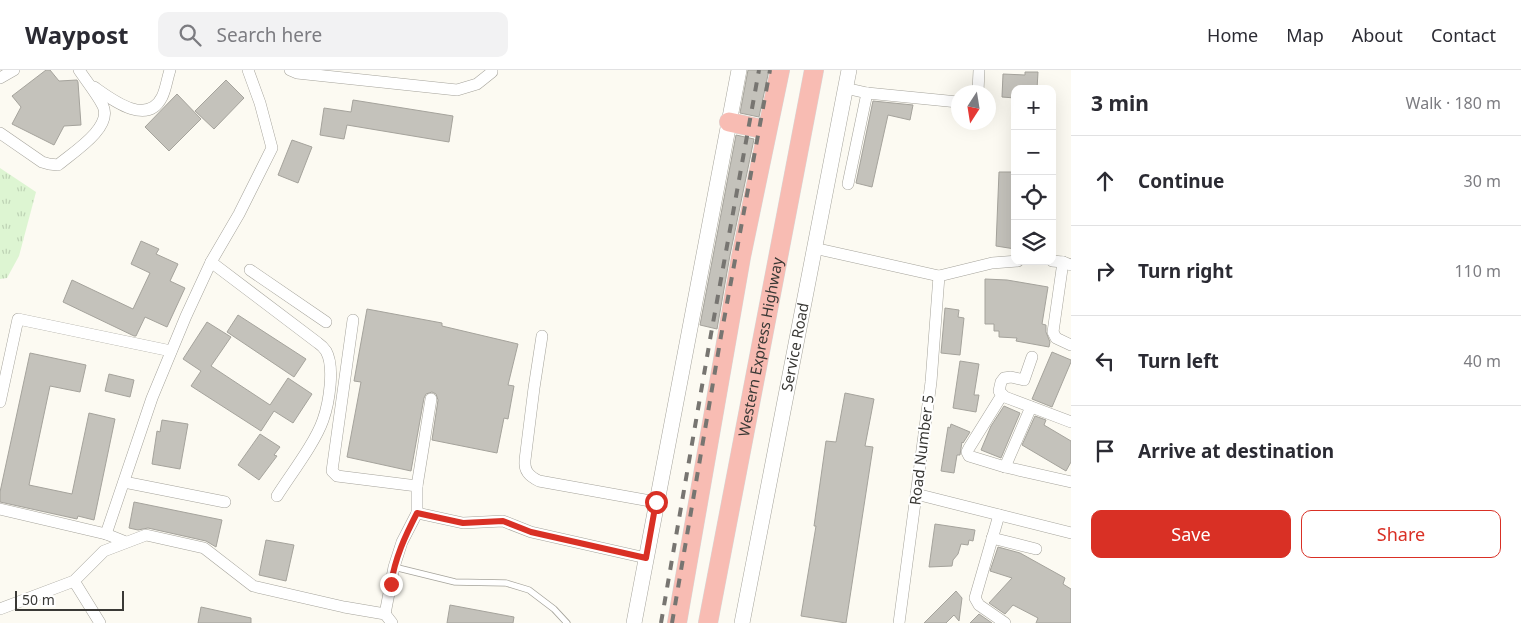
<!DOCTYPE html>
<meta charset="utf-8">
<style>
:root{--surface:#fff;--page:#f2f2f3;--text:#2b2b33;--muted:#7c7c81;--line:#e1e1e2;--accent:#d93025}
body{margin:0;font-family:"Noto Sans",sans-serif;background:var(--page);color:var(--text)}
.controls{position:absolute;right:15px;top:15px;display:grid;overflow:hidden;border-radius:10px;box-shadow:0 5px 20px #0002}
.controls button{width:45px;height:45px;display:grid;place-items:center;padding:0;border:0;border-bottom:1px solid var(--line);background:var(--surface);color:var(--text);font:25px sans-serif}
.compass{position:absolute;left:951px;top:15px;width:45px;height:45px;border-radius:50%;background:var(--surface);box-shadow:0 5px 20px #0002;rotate:192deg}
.scale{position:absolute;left:15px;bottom:12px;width:109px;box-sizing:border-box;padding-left:5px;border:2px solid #3a3936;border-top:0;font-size:14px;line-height:18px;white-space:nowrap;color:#3a3936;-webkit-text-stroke:4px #fff;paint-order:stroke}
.stop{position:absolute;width:15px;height:15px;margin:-11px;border:4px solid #d93025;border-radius:50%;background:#fff}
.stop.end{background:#d93025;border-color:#fff;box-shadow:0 1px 5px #0008}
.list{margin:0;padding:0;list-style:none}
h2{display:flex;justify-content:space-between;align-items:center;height:65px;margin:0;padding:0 20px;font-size:21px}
h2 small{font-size:16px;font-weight:400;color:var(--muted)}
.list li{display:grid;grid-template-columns:32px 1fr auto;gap:15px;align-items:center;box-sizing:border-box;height:90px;padding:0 20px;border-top:1px solid var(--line)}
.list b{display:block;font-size:19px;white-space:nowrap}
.list em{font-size:16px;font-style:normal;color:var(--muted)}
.actions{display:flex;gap:10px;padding:15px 20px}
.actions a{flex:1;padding:11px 0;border:1px solid var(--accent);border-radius:10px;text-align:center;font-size:18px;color:var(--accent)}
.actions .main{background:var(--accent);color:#fff}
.icon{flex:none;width:28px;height:28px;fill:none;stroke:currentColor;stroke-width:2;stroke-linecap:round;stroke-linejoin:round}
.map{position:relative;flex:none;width:1071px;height:553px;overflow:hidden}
header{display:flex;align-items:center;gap:30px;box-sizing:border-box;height:70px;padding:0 25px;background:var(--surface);border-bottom:1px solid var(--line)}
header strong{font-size:24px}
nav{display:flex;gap:28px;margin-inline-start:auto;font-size:18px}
.search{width:350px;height:45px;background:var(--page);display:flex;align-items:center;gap:12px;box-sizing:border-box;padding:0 18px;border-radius:10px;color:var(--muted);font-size:19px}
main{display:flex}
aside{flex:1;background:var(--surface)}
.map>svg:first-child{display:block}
.grass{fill:url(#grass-tufts)}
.building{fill:#c4c2bb;stroke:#a5a39c}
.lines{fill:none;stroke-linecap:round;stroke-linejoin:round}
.service-casing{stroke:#a5a39b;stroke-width:7}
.minor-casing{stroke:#a5a39b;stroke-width:12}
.tertiary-casing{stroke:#a5a39b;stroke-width:16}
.trunk-casing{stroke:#d8d7d7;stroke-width:20}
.service{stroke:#fff;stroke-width:5.5}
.minor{stroke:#fff;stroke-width:11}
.tertiary{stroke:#fff;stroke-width:15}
.trunk{stroke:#f8bcb3;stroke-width:19}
.rail{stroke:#777571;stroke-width:4;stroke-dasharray:9 9;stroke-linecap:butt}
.route{stroke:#d93025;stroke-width:6}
.labels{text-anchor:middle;stroke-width:4;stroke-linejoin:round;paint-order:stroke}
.street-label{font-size:15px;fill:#3a3936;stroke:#fff}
</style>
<header>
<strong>Waypost</strong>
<div class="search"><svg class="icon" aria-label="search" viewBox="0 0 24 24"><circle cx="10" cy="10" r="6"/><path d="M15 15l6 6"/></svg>Search here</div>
<nav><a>Home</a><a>Map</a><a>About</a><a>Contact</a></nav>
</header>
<main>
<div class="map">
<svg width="1071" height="553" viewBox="0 0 1071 553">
<defs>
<pattern id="grass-tufts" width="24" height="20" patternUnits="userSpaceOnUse" patternTransform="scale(1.25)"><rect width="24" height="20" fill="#ddf5d2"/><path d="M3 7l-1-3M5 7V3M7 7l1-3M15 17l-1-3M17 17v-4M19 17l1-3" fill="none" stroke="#bed3b5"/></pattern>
</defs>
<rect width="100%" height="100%" fill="#fcfaf2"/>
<path class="grass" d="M0,98L36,122L19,186L7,208L0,209Z"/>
<g class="building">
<path d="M46,0H50L59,11L77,10L78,12L81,55L64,56L54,75L12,54L21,37L12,26Z"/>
<path d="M748,0H769L759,47L740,43Z"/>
<path d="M1025,2H1038L1037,19H1015V28L1002,27L1003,4L1025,5Z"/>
<path d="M226,10L244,28L214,59L195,41Z"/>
<path d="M177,24L201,49L169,81L145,57Z"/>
<path d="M353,30L453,46L449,72L347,55L344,69L320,65L324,38L351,42Z"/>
<path d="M873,31L913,35L910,50L888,45L872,117L856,113Z"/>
<path d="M736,65L754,69L730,185L717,259L700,255Z"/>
<path d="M292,70L312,77L298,113L278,105Z"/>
<path d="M999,102H1015V179L996,176Z"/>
<path d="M141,171L159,179L156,184L178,194L170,211L185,218L167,257L145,247L136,266H134L63,232L72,210L133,239L150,203L131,194Z"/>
<path d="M985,209L1007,210L1048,217L1042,254L1046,255V262L1050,272L1049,277L1016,271L1017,268L999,267V261H994V254H985Z"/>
<path d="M945,238L959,240L958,247L964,248L960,285L941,283Z"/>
<path d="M367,239L442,253V256L518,274L508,315L514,316L508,349L504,348L497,383L432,370L438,330L436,324L432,322L426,324L424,328L411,401L347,387L361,312L354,311Z"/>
<path d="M238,245L306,289L294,307L227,262Z"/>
<path d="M207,252L231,267L211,296L270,335L288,308L312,324L293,353L274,341L261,361L191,316L201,301L183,289Z"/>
<path d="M1052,282L1071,290V292L1052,337L1032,329Z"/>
<path d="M30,283L86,295L80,322L50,316L29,415L72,424L89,343L115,349L94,450L78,446L77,449L0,432V422Z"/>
<path d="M960,291L979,294L974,325H979L976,342L953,338Z"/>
<path d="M109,304L134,310L130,327L105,321Z"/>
<path d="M845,323L874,329L865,376L873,377L846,553L801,546L816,456H814L826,371L836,372Z"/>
<path d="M1004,336L1020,343L1001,388L981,380L991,356Z"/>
<path d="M1035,346L1046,350L1044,355L1071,371V392L1066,401L1022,375Z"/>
<path d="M162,350L188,354L180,399L152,394L157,361L160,362Z"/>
<path d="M951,354L970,362L963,373L962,372L960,385H957L954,403L941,401L948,357L950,358Z"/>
<path d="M260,364L280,377L274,385L277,386L259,410L238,395Z"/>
<path d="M134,432L222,450L216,477L206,471L148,458L138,460L129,458Z"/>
<path d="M935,454L975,460L973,471L969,470L968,475L961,474L958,484L953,490L952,496L929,497Z"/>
<path d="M266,470L294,475L286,511L259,505Z"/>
<path d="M998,477L1020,483L1065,508L1063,514L1071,519V553H1036L1038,548L1013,535L1005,544L989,533L1012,508L990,501Z"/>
<path d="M956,521L962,528L959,551L954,545L946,553H924Z"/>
<path d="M450,535L514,547L513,553H447Z"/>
<path d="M201,537L251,548V553H198Z"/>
<path d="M979,544L992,553H970Z"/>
</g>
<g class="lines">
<defs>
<path id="service" d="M394,497L455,512L506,513L529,520L554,539L567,553"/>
<g id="minor">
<path d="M290,0L297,3L457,20L477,14L492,2V0"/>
<path d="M0,8L14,0"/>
<path d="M94,17C111,29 147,57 162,27C166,19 167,9 170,0"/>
<path d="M845,18L867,23L958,32"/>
<path d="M978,22L979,0"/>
<path d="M0,63L42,92L49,94L58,95C72,83 113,58 103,36C97,24 87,12 79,0"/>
<path d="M848,114L867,23"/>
<path d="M814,178L939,206L992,193L1018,191"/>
<path d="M1052,191L1063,192L1071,195"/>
<path d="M211,192L318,273C321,275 324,278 326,281C335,297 329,333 323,350C315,373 291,404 277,426"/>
<path d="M1063,192L1053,262L1056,268L1071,275"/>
<path d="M250,200L326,252"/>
<path d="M353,250L332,401L337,406L417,416V443"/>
<path d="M542,266L534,318L525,390C524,401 529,406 539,411L656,432"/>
<path d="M1032,287L1024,310L1011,307L1004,308L1001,312L999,321L1005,327L1071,352"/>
<path d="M1002,325L969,378L967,382L969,386L1005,397L1071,412"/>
<path d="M0,332L18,249L171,281"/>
<path d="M1005,397L1031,337"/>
<path d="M124,412L225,432"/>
<path d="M417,416L431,329"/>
<path d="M916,424L1071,463"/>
<path d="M0,439L106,464"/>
<path d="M999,445L975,528L979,535L1005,553"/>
<path d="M992,468L1036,479"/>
<path d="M126,472L106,464L152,328L186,246L211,192L239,144L272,78L260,33L248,0"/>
<path d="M74,511L100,553"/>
<path d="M0,539L74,511L104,481L146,465L204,478L253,516L344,537L385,544L392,553"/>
<path d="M385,544L394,497L402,472L417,443L463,453L503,451L531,462L646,488"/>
<path d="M899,553L931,312L939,206"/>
</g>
<g id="tertiary">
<path d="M634,553L739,0"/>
<path id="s1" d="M742,553L849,0"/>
</g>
<g id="trunk">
<path d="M729,52L767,60"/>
<path d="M677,553L741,187L780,0"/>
<path id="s2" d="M708,553L814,0"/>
</g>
</defs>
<use href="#service" class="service-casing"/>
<use href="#minor" class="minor-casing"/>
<use href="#tertiary" class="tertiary-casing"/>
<use href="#trunk" class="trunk-casing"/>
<use href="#service" class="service"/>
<use href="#minor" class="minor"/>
<use href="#tertiary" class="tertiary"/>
<use href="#trunk" class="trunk"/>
<g class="rail">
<path d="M661,553L711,264L759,0"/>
<path d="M672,553L721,266L770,0"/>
</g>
</g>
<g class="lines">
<path class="route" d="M391,514C395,488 405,466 417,443L463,453L503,451L531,462L646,488L656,432"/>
</g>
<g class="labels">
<g class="street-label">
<text dy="5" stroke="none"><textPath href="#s2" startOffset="281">Western Express Highway</textPath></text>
<text dy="5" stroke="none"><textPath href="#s1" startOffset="281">Service Road</textPath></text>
<text transform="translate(922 380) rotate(-83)" y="5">Road Number 5</text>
</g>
</g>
</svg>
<div class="controls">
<button>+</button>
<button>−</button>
<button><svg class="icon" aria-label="locate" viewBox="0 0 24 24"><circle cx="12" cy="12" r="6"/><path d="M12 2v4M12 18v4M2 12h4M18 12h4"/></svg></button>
<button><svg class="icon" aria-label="layers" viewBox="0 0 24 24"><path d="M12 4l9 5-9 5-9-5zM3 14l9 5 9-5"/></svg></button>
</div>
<svg class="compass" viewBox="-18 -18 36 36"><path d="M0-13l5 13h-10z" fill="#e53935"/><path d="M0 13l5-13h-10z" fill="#7c7c81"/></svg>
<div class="scale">50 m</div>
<div class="stop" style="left:656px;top:432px"></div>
<div class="stop end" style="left:391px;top:514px"></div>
</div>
<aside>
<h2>3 min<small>Walk · 180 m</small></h2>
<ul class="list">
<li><svg class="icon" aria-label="ahead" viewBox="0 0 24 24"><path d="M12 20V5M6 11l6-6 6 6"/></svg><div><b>Continue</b></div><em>30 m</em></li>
<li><svg class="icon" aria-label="right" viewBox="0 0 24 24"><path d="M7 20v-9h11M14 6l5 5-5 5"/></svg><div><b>Turn right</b></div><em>110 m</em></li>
<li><svg class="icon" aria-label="left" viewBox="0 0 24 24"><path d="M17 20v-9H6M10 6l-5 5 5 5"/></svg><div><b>Turn left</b></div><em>40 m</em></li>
<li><svg class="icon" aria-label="arrive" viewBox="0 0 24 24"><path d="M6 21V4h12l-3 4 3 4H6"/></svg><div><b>Arrive at destination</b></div></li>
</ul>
<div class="actions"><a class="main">Save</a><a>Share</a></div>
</aside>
</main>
